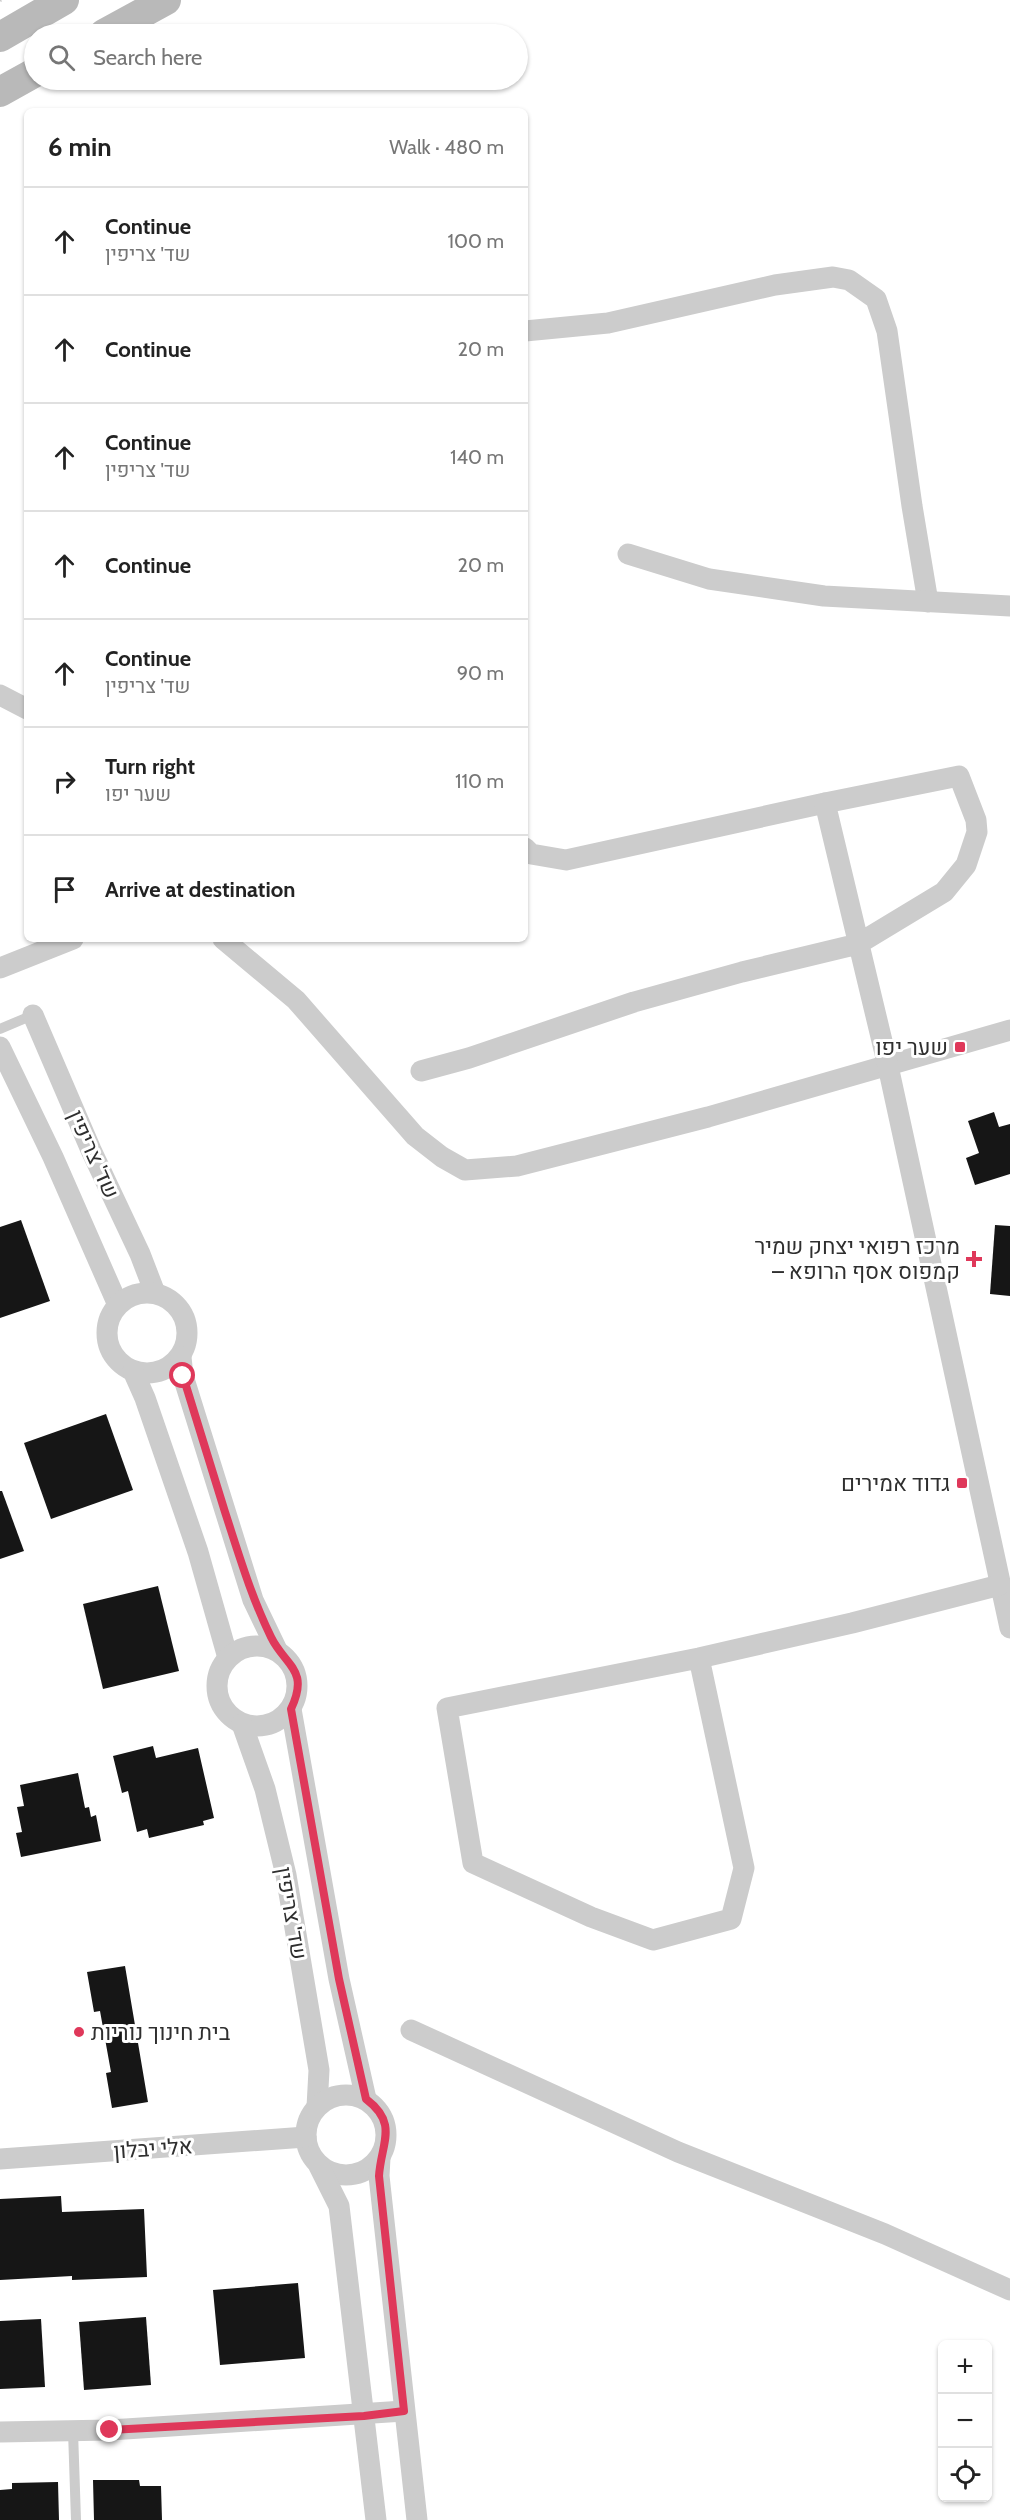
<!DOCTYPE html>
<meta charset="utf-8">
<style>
:root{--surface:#fff;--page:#f6f6f6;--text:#222;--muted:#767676;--line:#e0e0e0}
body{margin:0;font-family:Cabin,Heebo,sans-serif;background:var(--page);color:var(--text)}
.controls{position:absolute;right:18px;bottom:18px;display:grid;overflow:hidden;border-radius:9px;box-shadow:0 2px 4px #0004}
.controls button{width:54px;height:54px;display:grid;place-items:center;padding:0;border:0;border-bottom:2px solid var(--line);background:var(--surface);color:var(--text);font:30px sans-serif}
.stop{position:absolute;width:18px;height:18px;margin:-14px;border:4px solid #df385a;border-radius:50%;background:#fff}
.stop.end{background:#df385a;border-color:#fff;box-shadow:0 2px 6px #0008}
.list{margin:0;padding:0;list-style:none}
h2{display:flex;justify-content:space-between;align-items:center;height:78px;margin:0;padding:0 24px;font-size:26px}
h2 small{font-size:20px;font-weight:400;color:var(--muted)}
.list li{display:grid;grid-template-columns:39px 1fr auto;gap:18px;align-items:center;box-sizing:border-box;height:108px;padding:0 24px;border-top:2px solid var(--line)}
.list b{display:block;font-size:22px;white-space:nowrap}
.list p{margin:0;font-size:20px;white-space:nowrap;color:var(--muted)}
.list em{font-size:20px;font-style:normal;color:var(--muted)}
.icon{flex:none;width:33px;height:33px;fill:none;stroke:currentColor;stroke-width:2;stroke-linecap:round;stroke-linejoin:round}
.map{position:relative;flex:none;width:1010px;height:2520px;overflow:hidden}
.search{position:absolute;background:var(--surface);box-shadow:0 2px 4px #0004;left:24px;top:24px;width:504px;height:66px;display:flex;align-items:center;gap:15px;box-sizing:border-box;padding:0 21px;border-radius:33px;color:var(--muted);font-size:22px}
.panel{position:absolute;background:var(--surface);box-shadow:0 2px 4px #0004;left:24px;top:108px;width:504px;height:834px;border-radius:9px}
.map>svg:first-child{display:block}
.building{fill:#161616}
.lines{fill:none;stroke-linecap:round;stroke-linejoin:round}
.path{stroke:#ccc;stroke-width:3;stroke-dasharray:3 3;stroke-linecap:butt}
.lane{stroke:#ccc;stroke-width:10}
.street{stroke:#ccc;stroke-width:21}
.secondary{stroke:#b9b9b9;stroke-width:30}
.route{stroke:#df385a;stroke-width:8}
.poi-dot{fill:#df385a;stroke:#fff;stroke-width:2}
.labels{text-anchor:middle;stroke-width:6;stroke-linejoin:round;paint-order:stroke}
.poi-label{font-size:22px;fill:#2f2f2f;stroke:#fff;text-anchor:end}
.street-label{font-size:22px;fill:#2f2f2f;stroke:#fff}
</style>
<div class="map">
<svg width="1010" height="2520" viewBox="0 0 1010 2520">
<rect width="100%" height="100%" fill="#fff"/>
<g class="building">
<path d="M994,1112L999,1127L1010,1124V1174L975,1185L966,1158L979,1153L968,1121Z"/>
<path d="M21,1220L50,1301L0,1318V1227Z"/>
<path d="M995,1225L1010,1226V1296L990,1294Z"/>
<path d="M106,1414L133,1490L51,1519L24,1443Z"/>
<path d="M0,1491H2L24,1551L0,1559Z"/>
<path d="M158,1586L179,1671L103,1689L83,1604Z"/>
<path d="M153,1746L156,1758L198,1748L214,1818L203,1821L204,1825L149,1838L147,1829L137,1832L128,1791L122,1793L113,1756Z"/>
<path d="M78,1773L85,1808L89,1807L91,1817L96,1815L101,1841L21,1857L16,1833L22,1832L17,1807L24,1806L20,1785Z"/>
<path d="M125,1966L148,2102L112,2108L106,2073L111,2072L100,2011L94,2012L87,1972Z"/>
<path d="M61,2196L62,2212L144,2209L147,2277L72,2280V2276L0,2280V2199Z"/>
<path d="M298,2283L305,2358L220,2365L213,2290Z"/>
<path d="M146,2317L151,2385L84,2390L79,2322Z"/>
<path d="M41,2319L45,2387L0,2389V2321Z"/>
<path d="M93,2480H139L140,2486H161L162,2520H94Z"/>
<path d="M58,2482L59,2520H0V2490L12,2489V2483Z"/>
</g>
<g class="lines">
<path class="path" d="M0,1L1,0"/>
<g class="lane">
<path d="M0,1029L33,1015"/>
<path d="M73,2431L76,2520"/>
</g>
<g class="street">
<path d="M525,331L608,323L775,285L833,277L849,280L876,299L887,331L912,506L928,602"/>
<path d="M628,554L709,579L824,596L1010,606"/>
<path d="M0,695L27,709"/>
<path d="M525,848L531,854L566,860L825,803"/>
<path d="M223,939L296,1000L415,1136L442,1157L465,1170L517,1166L708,1117L1010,1030"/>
<path d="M0,968L73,939"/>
<path d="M33,1015L91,1150L140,1254L155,1293"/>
<path d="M0,1047L53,1157L118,1305"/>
<path d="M421,1071L469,1058L634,1002L742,972L858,944L944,892L966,865L977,832L976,820L959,776L825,803L888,1066L1010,1628"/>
<circle cx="147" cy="1333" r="40"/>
<path d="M181,1357L183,1376L253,1600L277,1650"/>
<path d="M133,1371L145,1398L198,1552L228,1658"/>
<circle cx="257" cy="1686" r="40"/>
<path d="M699,1658L744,1868L731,1919L653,1940L591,1917L473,1863L447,1708L699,1658L852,1623L1000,1585"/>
<path d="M291,1709L339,1979L366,2099"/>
<path d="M242,1724L265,1789L286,1875L319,2070L317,2107"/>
<path d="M411,2030L678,2152L885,2234L1010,2290"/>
<circle cx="346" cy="2135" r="40"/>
<path d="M380,2158L379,2176L417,2520"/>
<path d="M0,2159L306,2137"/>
<path d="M319,2166L339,2206L376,2520"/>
<path d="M0,2432L110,2430L404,2411"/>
</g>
<g class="secondary">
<path d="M104,34L166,0"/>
<path d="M0,37L64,0"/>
<path d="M0,92L34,73"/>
</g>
</g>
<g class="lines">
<path class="route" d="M110,2430L364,2416L404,2411L379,2176C381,2143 399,2124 366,2099L339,1979L291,1709C310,1669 285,1666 271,1637C251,1596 239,1555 225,1512C211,1466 197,1421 183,1376"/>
</g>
<g class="poi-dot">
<rect x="954" y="1041" width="12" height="12" rx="3"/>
<path d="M971 1250h6v6h6v6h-6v6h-6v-6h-6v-6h6z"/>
<rect x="956" y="1477" width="12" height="12" rx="3"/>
<circle cx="79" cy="2032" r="6"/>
</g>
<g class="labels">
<g class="poi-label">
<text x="948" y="1055">שער יפו</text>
<text x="960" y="1254">מרכז רפואי יצחק שמיר<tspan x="960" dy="25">– קמפוס אסף הרופא</tspan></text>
<text x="950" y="1491">גדוד אמירים</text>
<text x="91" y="2040" text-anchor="start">בית חינוך נוריות</text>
</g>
<g class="street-label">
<text transform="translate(94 1154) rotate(66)" y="8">שד' צריפין</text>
<text transform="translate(292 1913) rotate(80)" y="8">שד' צריפין</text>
<text transform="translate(153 2148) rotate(-4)" y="8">אלי יבלון</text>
</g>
</g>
</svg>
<div class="controls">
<button>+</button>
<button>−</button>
<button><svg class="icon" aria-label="locate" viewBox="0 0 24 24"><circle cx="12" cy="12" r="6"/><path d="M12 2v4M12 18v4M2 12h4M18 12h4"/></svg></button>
</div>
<div class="stop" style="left:183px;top:1376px"></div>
<div class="stop end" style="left:110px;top:2430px"></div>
<div class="search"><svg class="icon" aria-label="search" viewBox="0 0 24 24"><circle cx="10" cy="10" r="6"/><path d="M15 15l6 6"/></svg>Search here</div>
<section class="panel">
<h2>6 min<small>Walk · 480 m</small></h2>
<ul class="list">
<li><svg class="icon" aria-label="ahead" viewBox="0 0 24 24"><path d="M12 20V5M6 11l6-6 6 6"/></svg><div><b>Continue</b><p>שד' צריפין</p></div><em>100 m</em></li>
<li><svg class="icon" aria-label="ahead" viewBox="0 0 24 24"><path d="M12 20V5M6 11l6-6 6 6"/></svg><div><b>Continue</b></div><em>20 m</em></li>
<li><svg class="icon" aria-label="ahead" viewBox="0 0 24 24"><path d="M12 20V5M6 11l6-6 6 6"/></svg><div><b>Continue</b><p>שד' צריפין</p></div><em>140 m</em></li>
<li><svg class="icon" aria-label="ahead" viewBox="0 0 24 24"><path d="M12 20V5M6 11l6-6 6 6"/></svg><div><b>Continue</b></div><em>20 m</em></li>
<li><svg class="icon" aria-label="ahead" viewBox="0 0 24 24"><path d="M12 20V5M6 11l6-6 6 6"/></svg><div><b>Continue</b><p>שד' צריפין</p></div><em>90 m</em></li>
<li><svg class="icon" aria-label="right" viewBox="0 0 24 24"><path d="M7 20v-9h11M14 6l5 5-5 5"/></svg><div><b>Turn right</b><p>שער יפו</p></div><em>110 m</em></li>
<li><svg class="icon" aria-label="arrive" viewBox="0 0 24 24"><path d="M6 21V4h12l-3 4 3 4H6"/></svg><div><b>Arrive at destination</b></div></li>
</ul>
</section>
</div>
